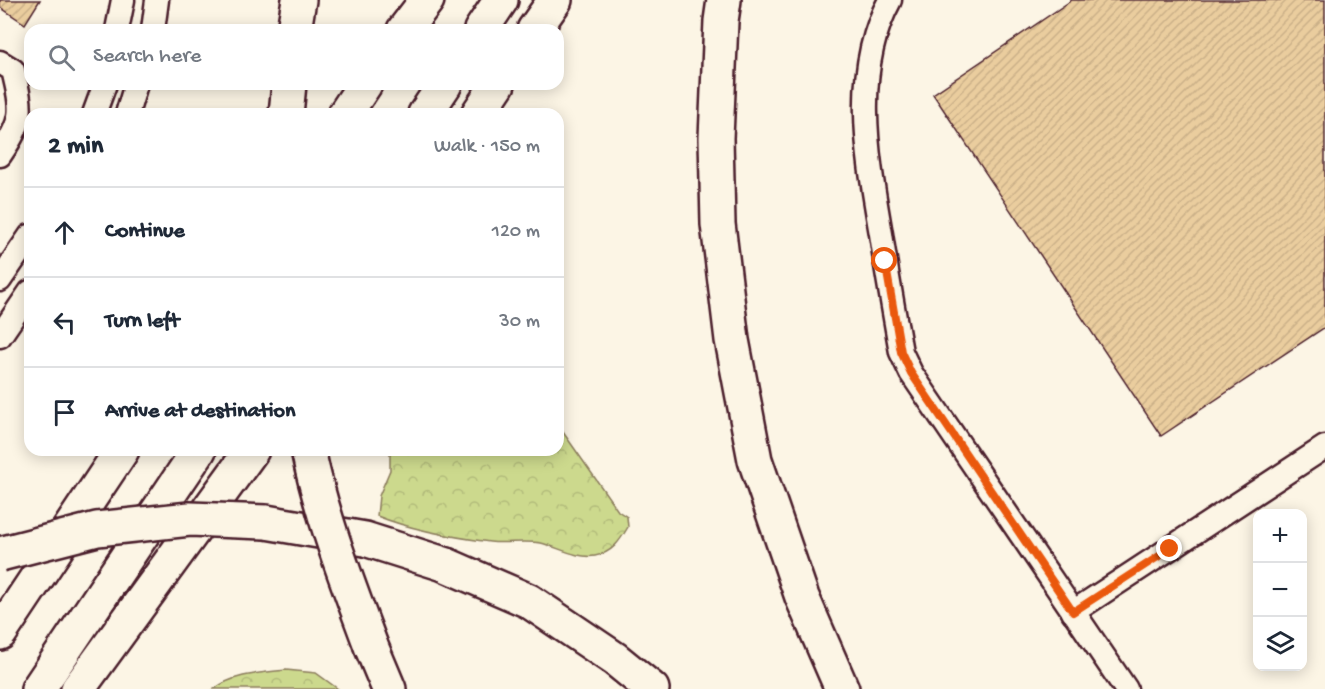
<!DOCTYPE html>
<meta charset="utf-8">
<style>
:root{--surface:#fff;--page:#f2f2f3;--text:#1f2937;--muted:#747a83;--line:#e0e1e3}
body{margin:0;font-family:"Gochi Hand",sans-serif;background:var(--page);color:var(--text)}
.controls{position:absolute;right:18px;bottom:18px;display:grid;overflow:hidden;border-radius:12px;box-shadow:0 3px 15px #0003}
.controls button{width:54px;height:54px;display:grid;place-items:center;padding:0;border:0;border-bottom:2px solid var(--line);background:var(--surface);color:var(--text);font:30px sans-serif}
.stop{position:absolute;width:18px;height:18px;margin:-14px;border:4px solid #ea580c;border-radius:50%;background:#fff}
.stop.end{background:#ea580c;border-color:#fff;box-shadow:0 2px 6px #0008}
.list{margin:0;padding:0;list-style:none}
h2{display:flex;justify-content:space-between;align-items:center;height:78px;margin:0;padding:0 24px;font-size:26px}
h2 small{font-size:20px;font-weight:400;color:var(--muted)}
.list li{display:grid;grid-template-columns:39px 1fr auto;gap:18px;align-items:center;box-sizing:border-box;height:90px;padding:0 24px;border-top:2px solid var(--line)}
.list b{display:block;font-size:22px;white-space:nowrap}
.list em{font-size:20px;font-style:normal;color:var(--muted)}
.icon{flex:none;width:33px;height:33px;fill:none;stroke:currentColor;stroke-width:2;stroke-linecap:round;stroke-linejoin:round}
.map{position:relative;flex:none;width:1325px;height:689px;overflow:hidden}
.search{position:absolute;background:var(--surface);box-shadow:0 3px 15px #0003;left:24px;top:24px;width:540px;height:66px;display:flex;align-items:center;gap:15px;box-sizing:border-box;padding:0 21px;border-radius:18px;color:var(--muted);font-size:22px}
.panel{position:absolute;background:var(--surface);box-shadow:0 3px 15px #0003;left:24px;top:108px;width:540px;height:348px;border-radius:18px}
.map>svg:first-child{display:block}
.forest{fill:url(#forest-crowns);stroke:#8b7c5c;stroke-width:1.5}
.building{fill:url(#building-hatch);stroke:#4a1f2b;stroke-width:1.5}
.lines{fill:none;stroke-linecap:round;stroke-linejoin:round}
.minor-casing{stroke:#4a1f2b;stroke-width:27}
.highway-casing{stroke:#4a1f2b;stroke-width:38}
.minor{stroke:#fcf5e5;stroke-width:22}
.highway{stroke:#fcf5e5;stroke-width:33}
.highway-bridge-casing{stroke:#4a1f2b;stroke-width:38;stroke-linecap:butt}
.highway-bridge{stroke:#fcf5e5;stroke-width:33}
.route{stroke:#ea580c;stroke-width:8}
</style>
<div class="map">
<svg width="1325" height="689" viewBox="0 0 1325 689">
<defs>
<pattern id="forest-crowns" width="20" height="18" patternUnits="userSpaceOnUse" patternTransform="scale(1.5)"><rect width="20" height="18" fill="#ccd98d"/><path d="M2 6a3 3 0 1 1 6 0M12 15a3 3 0 1 1 6 0" fill="none" stroke="#b1ba7a"/></pattern>
<pattern id="building-hatch" width="6" height="6" patternUnits="userSpaceOnUse" patternTransform="scale(1.5)"><rect width="6" height="6" fill="#eacd9e"/><path d="M-1 1l2-2M0 6l6-6M5 7l2-2" fill="none" stroke="#cab088"/></pattern>
</defs>
<rect width="100%" height="100%" fill="#fcf5e5"/>
<filter id="ink" filterUnits="userSpaceOnUse"><feTurbulence type="fractalNoise" baseFrequency=".0167" numOctaves="2"/><feDisplacementMap in="SourceGraphic" scale="12" xChannelSelector="R" yChannelSelector="G"/><feConvolveMatrix kernelMatrix="1 2 1 2 8 2 1 2 1" color-interpolation-filters="sRGB"/></filter>
<g filter="url(#ink)">
<g class="forest">
<path d="M558,425L618,511L627,517L628,527C620,541 612,553 595,556C578,559 557,547 541,543C522,540 507,544 490,542C452,537 412,530 377,516L379,496L390,470V450H558Z"/>
<path d="M286,670L316,673L338,689H214C234,674 261,673 286,670Z"/>
</g>
<g class="building">
<path d="M0,0H40L25,24L0,7Z"/>
<path d="M1072,0H1325V327L1161,436L933,94Z"/>
</g>
<g class="lines">
<defs>
<g id="minor">
<path d="M890,0C851,71 868,158 881,234C887,274 894,313 901,352L911,373L1126,689"/>
<path d="M117,30L123,0"/>
<path d="M153,30L157,0"/>
<path d="M0,62L13,70C23,111 24,120 0,155"/>
<path d="M94,114L105,84"/>
<path d="M127,114L136,84"/>
<path d="M0,280L30,236"/>
<path d="M0,336L30,292"/>
<path d="M1073,612L1325,447"/>
</g>
<g id="highway">
<path d="M724,0L721,21L716,138L718,224L732,340L755,460L802,597L842,689"/>
<path d="M294,30L299,0"/>
<path d="M404,30L427,0"/>
<path d="M481,30L501,0"/>
<path d="M534,30L555,0"/>
<path d="M286,114L289,84"/>
<path d="M345,114L365,84"/>
<path d="M425,114L445,84"/>
<path d="M478,114L498,84"/>
<path d="M266,522L365,539L444,564L529,601L615,659L652,689"/>
<path d="M0,633L122,450"/>
<path d="M371,646L389,689"/>
<path d="M38,689L199,450"/>
<path d="M78,689L252,450"/>
</g>
</defs>
<use href="#minor" class="minor-casing"/>
<use href="#highway" class="highway-casing"/>
<use href="#minor" class="minor"/>
<use href="#highway" class="highway"/>
<defs>
<g id="highway-bridge">
<path d="M308,450C322,517 347,581 371,646"/>
<path d="M0,554L97,529L190,519L266,522"/>
</g>
</defs>
<use href="#highway-bridge" class="highway-bridge-casing"/>
<use href="#highway-bridge" class="highway-bridge"/>
</g>
</g>
<g class="lines" filter="url(#ink)">
<path class="route" d="M885,261L901,352L911,373L1073,612L1170,549"/>
</g>
</svg>
<div class="controls">
<button>+</button>
<button>−</button>
<button><svg class="icon" aria-label="layers" viewBox="0 0 24 24"><path d="M12 4l9 5-9 5-9-5zM3 14l9 5 9-5"/></svg></button>
</div>
<div class="stop" style="left:885px;top:261px"></div>
<div class="stop end" style="left:1170px;top:549px"></div>
<div class="search"><svg class="icon" aria-label="search" viewBox="0 0 24 24"><circle cx="10" cy="10" r="6"/><path d="M15 15l6 6"/></svg>Search here</div>
<section class="panel">
<h2>2 min<small>Walk · 150 m</small></h2>
<ul class="list">
<li><svg class="icon" aria-label="ahead" viewBox="0 0 24 24"><path d="M12 20V5M6 11l6-6 6 6"/></svg><div><b>Continue</b></div><em>120 m</em></li>
<li><svg class="icon" aria-label="left" viewBox="0 0 24 24"><path d="M17 20v-9H6M10 6l-5 5 5 5"/></svg><div><b>Turn left</b></div><em>30 m</em></li>
<li><svg class="icon" aria-label="arrive" viewBox="0 0 24 24"><path d="M6 21V4h12l-3 4 3 4H6"/></svg><div><b>Arrive at destination</b></div></li>
</ul>
</section>
</div>
